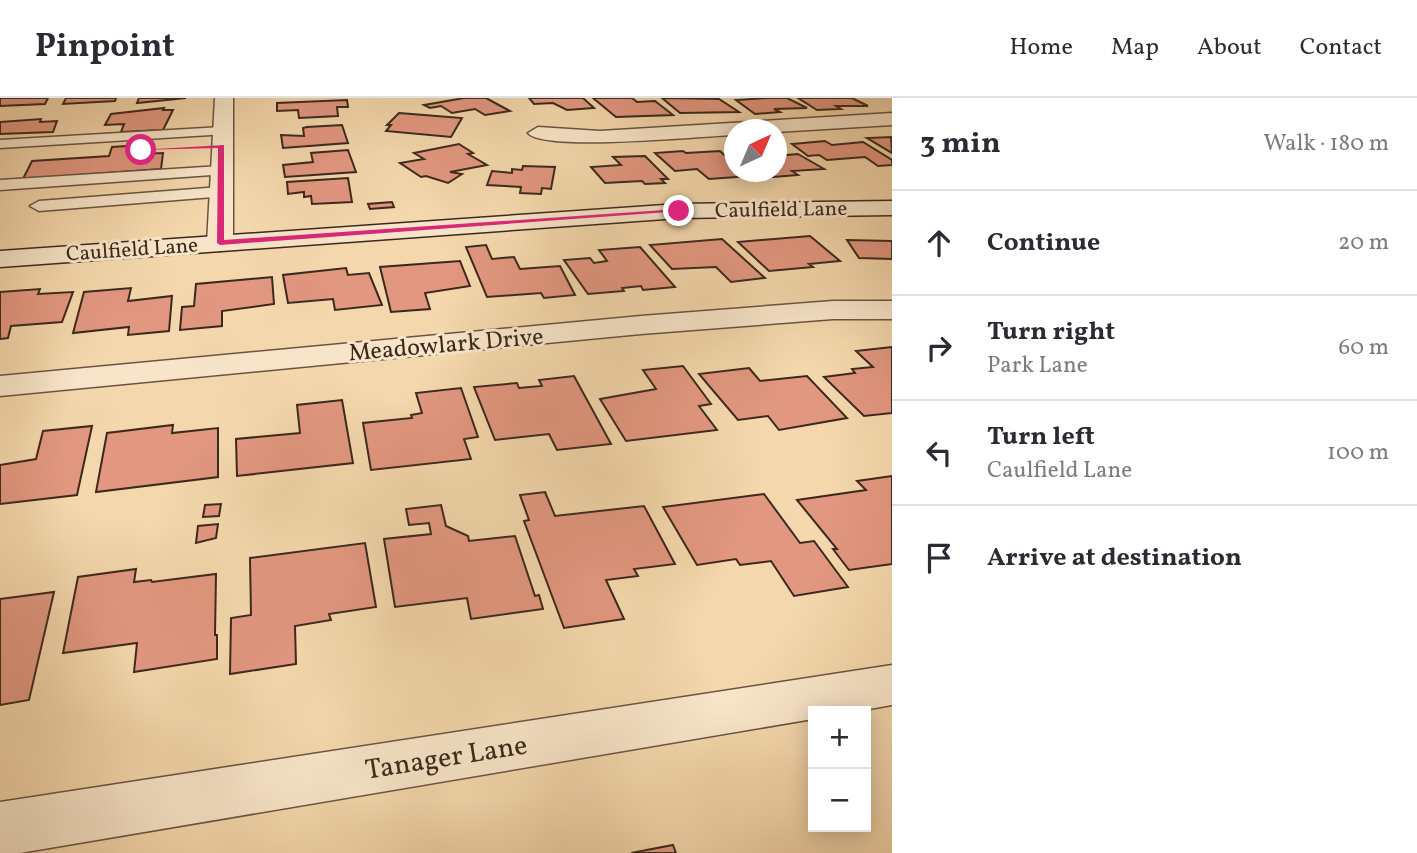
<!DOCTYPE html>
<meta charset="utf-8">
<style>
:root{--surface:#fff;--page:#f2f2f3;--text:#2b2b33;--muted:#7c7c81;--line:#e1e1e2}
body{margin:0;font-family:Vollkorn,serif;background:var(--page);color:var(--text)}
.controls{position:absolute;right:21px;bottom:21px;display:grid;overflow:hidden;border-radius:0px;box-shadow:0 4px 18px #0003}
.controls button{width:63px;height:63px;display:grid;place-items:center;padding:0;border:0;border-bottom:2px solid var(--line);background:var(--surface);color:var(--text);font:35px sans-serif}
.compass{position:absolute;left:724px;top:21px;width:63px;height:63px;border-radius:50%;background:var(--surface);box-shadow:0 4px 18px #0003;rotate:44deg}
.stop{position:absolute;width:21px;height:21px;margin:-16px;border:5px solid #db2777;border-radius:50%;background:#fff}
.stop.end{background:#db2777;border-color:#fff;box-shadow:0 2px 7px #0008}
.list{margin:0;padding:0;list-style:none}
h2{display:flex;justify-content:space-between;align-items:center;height:91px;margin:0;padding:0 28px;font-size:30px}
h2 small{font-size:23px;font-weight:400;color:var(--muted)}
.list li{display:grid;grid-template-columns:46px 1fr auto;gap:21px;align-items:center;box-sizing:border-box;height:105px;padding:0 28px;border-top:2px solid var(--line)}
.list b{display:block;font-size:26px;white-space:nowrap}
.list p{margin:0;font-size:23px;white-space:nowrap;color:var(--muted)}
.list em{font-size:23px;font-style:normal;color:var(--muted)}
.icon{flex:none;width:38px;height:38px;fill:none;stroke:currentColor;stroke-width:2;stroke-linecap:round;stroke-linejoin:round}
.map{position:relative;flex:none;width:892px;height:755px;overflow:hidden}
header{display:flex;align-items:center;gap:42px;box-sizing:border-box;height:98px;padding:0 35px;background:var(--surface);border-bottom:2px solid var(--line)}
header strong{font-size:33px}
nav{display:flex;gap:38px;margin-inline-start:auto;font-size:24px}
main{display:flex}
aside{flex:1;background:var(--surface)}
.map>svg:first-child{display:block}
.building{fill:#e29780;stroke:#3c291d;stroke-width:2}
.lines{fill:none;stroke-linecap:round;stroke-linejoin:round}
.service-casing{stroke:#6a5441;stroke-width:3}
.minor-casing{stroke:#6a5441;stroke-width:3}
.secondary-casing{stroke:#3c291d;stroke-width:3}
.service{fill:#f8e5c9;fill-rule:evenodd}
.minor{fill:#f8e5c9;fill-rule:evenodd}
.secondary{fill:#f8e5c9;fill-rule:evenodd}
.route{fill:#db2777}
.labels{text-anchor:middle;stroke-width:6;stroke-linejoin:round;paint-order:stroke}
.far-street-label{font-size:21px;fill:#3c291d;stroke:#f8e5c9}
.street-label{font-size:24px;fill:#3c291d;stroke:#f8e5c9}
.near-street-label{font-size:28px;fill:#3c291d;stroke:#f8e5c9}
</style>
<header>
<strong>Pinpoint</strong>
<nav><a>Home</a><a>Map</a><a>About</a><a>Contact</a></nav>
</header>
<main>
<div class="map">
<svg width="892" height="755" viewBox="0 0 892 755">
<rect width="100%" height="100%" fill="#f4d7ac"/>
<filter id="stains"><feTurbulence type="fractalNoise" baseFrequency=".00286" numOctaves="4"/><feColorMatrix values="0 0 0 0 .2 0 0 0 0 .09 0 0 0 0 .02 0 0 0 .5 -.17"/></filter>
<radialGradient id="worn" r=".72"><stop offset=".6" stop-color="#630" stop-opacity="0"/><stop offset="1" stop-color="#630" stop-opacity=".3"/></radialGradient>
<g class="building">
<path d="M0,0H48L45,6L0,8Z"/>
<path d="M66,0H116L115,3L63,6Z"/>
<path d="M139,0H186L137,5Z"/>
<path d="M464,0H486L510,13L485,17L475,11L452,15L441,8L430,10L424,7Z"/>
<path d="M529,0H583L594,10L567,12L553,5L534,6Z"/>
<path d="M593,0H632L637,4L655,3L673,17L616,19Z"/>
<path d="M662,0L719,1L739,14L680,15Z"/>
<path d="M769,0H787L807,10L774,11L780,14L755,16L736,2Z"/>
<path d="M798,0H852L868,8H836L841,11L817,12Z"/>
<path d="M347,2L348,9H337L338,18L299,20L298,12L277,13V5Z"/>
<path d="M164,10L163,12H173L163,32L121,34L124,26L105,27L111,16Z"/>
<path d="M399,15L424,17L462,20L451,39L386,33L391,27H387Z"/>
<path d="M41,21L40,24L57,23L53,34L0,36V24Z"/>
<path d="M342,27L348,45L283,50L281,37L304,38L303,30L307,29Z"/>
<path d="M891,39L892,55L867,40Z"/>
<path d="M825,43L832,47L863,44L892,62V67L878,68L865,59L827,62L819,57L808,58L792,46Z"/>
<path d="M459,46L473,55L468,56L487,67L450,74L462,76L448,85L426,78L421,79L400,65L424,61L414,55Z"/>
<path d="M142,47L140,56L163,55L161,71L23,81L32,63L109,58L112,49Z"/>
<path d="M348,52L356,74L285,79L283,67L313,64L311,55Z"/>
<path d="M683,53L686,55L720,53L734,66V74H745L751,78L709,81L697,71L675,73L655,55Z"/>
<path d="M798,56L824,71L792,73L798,77L773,79L762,74H776V58Z"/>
<path d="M645,58L668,81H661L665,85L645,86L642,83L605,85L591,69L621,67L613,59Z"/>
<path d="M523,68L555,69L551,91L542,90L541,96L520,95L521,89L487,87L492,73L512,75V71L522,72Z"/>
<path d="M348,80L352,104L312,106L311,98L304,99V94L288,96L287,84Z"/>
<path d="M392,104L394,109L370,111L368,106Z"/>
<path d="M810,138L840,163L809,166L813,169L769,173L738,144Z"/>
<path d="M722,141L765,180L731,184L716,169L672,171L650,147Z"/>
<path d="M847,142L892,143V161L859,160Z"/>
<path d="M486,147L492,161L514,159L520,171L560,168L575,197L544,200L541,195L487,199L466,149Z"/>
<path d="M640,149L675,189L643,192L641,188L622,190L624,193L588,196L564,162L590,160L594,165L607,163L599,152Z"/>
<path d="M460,163L470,188L425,195L430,211L391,214L380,169Z"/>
<path d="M346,170L348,177L369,175L382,207L335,212L333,201L288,205L283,177Z"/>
<path d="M272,179L274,206L222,213V228L180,232L182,209L194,208L196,186Z"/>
<path d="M131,190L128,203L172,198L169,233L128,237L129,229L73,235L84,194Z"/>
<path d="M40,191L38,196L73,194L62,224L11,228L8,240L0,241V194Z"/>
<path d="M892,249V315L864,318L824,279L855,275L852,271L873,269L856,253Z"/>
<path d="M683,268L711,306L699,308L717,332L626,343L600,301L656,291L643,272Z"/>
<path d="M749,270L760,283L807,278L847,320L779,332L768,318L738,322L699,276Z"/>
<path d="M574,278L611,346L557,352L549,336L495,342L474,289L517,285L519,290L542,288L539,282Z"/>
<path d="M461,290L478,339L464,341L471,361L371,372L363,325L412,320L411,317L422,315L416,295Z"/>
<path d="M342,302L353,365L237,378L236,341L300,335L297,307Z"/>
<path d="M173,327L172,335L218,330V379L96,394L107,335Z"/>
<path d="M92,328L77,397L0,406V367L36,361L43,333Z"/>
<path d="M892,378V466L849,472L833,451H837L797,402L866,392L857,383Z"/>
<path d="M545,394L555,418L644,408L675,466L634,471L638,478L606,482L624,521L564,530L524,423L529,422L520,397Z"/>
<path d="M764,396L800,445L814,443L848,489L794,498L771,463L740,467L736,461L697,467L663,409Z"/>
<path d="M221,406L219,418L203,419L205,407Z"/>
<path d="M441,407L446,428L468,438L469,443L515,438L535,498L539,497L543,511L471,521L467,500L395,509L384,441L431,436L429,425L409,427L406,411Z"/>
<path d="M218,426L216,440L196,445L198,428Z"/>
<path d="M365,445L376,509L329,516L331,522L295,528L296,566L230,576L231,520L251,517L250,460Z"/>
<path d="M136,471L134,484L151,482L152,484L216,476L215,537H217V561L134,574L137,545L63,555L78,479Z"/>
<path d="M54,494L29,602L0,607V501Z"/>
<path d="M673,747L676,755H631Z"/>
</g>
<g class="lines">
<defs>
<g id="service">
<path d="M222,29L227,30V36L0,50V42Z"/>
<path d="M220,68L228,73L226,76L0,92V82Z"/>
<path d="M220,89L228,94L226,98L39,113L30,108L39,103Z"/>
</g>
<g id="minor">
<path d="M215,0H233V145L229,150L220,153L211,150L207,145Z"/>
<path d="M892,15V27L776,34V32H734V37C704,38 543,54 528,35L538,29L600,33Z"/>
<path d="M833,203H892V221H833L641,236L0,298V278L641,218Z"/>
<path d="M892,567V607L858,613H813V621L20,755H0V704Z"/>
</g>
<path id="secondary" d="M892,103V117L679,120L0,169V153L679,106Z"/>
</defs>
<use href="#service" class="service-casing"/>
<use href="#minor" class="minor-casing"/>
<use href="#secondary" class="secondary-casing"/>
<use href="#service" class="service"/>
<use href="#minor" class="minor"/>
<use href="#secondary" class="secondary"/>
</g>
<path class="route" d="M224,47V142L679,111L682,113L220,147L217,145L218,50L138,52Z"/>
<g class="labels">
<g class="far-street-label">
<text transform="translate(781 111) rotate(-1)" y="7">Caulfield Lane</text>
<text transform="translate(132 151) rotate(-4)" y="7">Caulfield Lane</text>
</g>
<g class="street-label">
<text transform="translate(446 246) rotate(-5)" y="8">Meadowlark Drive</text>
</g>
<g class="near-street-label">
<text transform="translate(446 658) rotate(-9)" y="10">Tanager Lane</text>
</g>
</g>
<rect width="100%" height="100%" filter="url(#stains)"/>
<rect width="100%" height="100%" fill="url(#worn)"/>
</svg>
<div class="controls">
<button>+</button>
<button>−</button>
</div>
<svg class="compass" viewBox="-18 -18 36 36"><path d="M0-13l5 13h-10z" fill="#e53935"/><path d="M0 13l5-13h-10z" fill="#7c7c81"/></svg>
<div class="stop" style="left:141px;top:52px"></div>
<div class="stop end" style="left:679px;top:113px"></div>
</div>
<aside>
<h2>3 min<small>Walk · 180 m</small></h2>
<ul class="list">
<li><svg class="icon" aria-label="ahead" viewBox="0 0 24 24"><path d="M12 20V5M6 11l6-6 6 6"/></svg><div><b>Continue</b></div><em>20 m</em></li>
<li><svg class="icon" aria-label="right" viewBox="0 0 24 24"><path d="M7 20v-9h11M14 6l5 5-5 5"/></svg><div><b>Turn right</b><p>Park Lane</p></div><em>60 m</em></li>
<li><svg class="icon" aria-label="left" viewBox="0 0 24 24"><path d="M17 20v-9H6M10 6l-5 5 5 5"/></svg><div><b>Turn left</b><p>Caulfield Lane</p></div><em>100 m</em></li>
<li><svg class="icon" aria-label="arrive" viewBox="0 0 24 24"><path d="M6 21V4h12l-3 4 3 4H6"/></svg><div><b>Arrive at destination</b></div></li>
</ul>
</aside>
</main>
